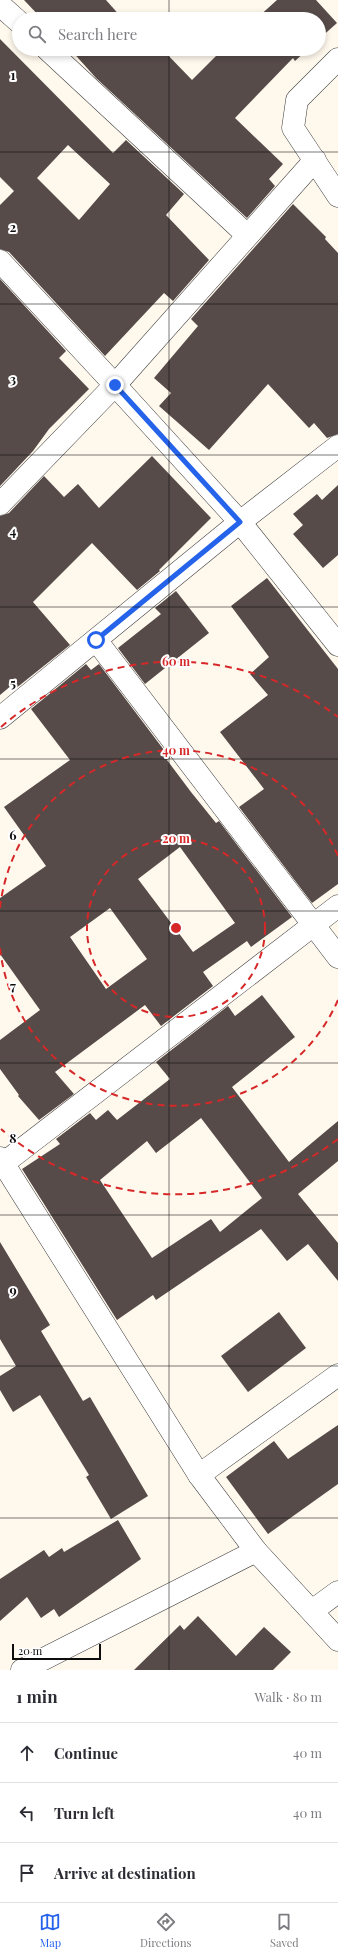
<!DOCTYPE html>
<meta charset="utf-8">
<style>
:root{--surface:#fff;--page:#f2f2f3;--text:#2b2b33;--muted:#7c7c81;--line:#e1e1e2;--accent:#2563eb}
body{margin:0;font-family:"Playfair Display",serif;background:var(--page);color:var(--text)}
.scale{position:absolute;left:12px;bottom:10px;width:89px;box-sizing:border-box;padding-left:4px;border:2px solid #0d0d0d;border-top:0;font-size:11px;line-height:14px;white-space:nowrap;color:#0d0d0d;-webkit-text-stroke:3px #fff;paint-order:stroke}
.stop{position:absolute;width:12px;height:12px;margin:-9px;border:3px solid #2563eb;border-radius:50%;background:#fff}
.stop.end{background:#2563eb;border-color:#fff;box-shadow:0 1px 4px #0008}
.list{margin:0;padding:0;list-style:none}
h2{display:flex;justify-content:space-between;align-items:center;height:52px;margin:0;padding:0 16px;font-size:17px}
h2 small{font-size:13px;font-weight:400;color:var(--muted)}
.list li{display:grid;grid-template-columns:26px 1fr auto;gap:12px;align-items:center;box-sizing:border-box;height:60px;padding:0 16px;border-top:1px solid var(--line)}
.list b{display:block;font-size:15px;white-space:nowrap}
.list em{font-size:13px;font-style:normal;color:var(--muted)}
.icon{flex:none;width:22px;height:22px;fill:none;stroke:currentColor;stroke-width:2;stroke-linecap:round;stroke-linejoin:round}
.map{position:relative;flex:none;width:338px;height:1670px;overflow:hidden}
.search{position:absolute;background:var(--surface);box-shadow:0 2px 6px #0003;left:12px;right:12px;top:12px;height:44px;display:flex;align-items:center;gap:10px;box-sizing:border-box;padding:0 14px;border-radius:22px;color:var(--muted);font-size:15px}
.sheet{height:232px;background:var(--surface)}
nav{display:flex;justify-content:space-around;align-items:center;box-sizing:border-box;height:56px;border-top:1px solid var(--line);background:var(--surface);font-size:11px;color:var(--muted)}
nav a{display:grid;justify-items:center;gap:2px}
nav .on{color:var(--accent)}
.map>svg:first-child{display:block}
.building{fill:#564b49;fill-rule:evenodd}
.lines{fill:none;stroke-linecap:round;stroke-linejoin:round}
.minor-casing{stroke:#404040;stroke-width:23}
.minor{stroke:#fff;stroke-width:22}
.route{stroke:#2563eb;stroke-width:5}
.grid{fill:none;stroke:#0d0d0d;stroke-width:1;stroke-opacity:0.55}
.ring{fill:none;stroke:#d62828;stroke-width:2;stroke-dasharray:7 5}
.grid-label{font-size:13px;text-anchor:middle;font-weight:bold;fill:#0d0d0d;stroke:#fff;stroke-width:4;stroke-linejoin:round;paint-order:stroke}
.centre{fill:#d62828;stroke:#fff;stroke-width:2}
.ring-label{font-size:12px;text-anchor:middle;font-weight:bold;fill:#d62828;stroke:#fff;stroke-width:4;stroke-linejoin:round;paint-order:stroke}
</style>
<div class="map">
<svg width="338" height="1670" viewBox="0 0 338 1670">
<rect width="100%" height="100%" fill="#fff8ed"/>
<g class="building">
<path d="M24,0H106L122,18L42,19Z"/>
<path d="M277,0H316L337,23L319,39V19H258L257,18Z"/>
<path d="M0,39L113,153L126,140L184,194L166,215L209,260L173,301L164,293L105,356L9,252L0,249V205L14,191L0,177ZM68,145L110,184L79,220L37,178Z"/>
<path d="M70,49H162L192,80L223,49H308L295,61L293,58L235,118L283,164L269,179L275,186L247,218L96,78Z"/>
<path d="M293,204L326,237L325,239L338,253V434L327,438L314,423L309,428L268,384L209,450L159,406L171,393L154,378L198,326L191,319Z"/>
<path d="M0,279L66,351L59,358L89,389L49,429L33,451L0,486Z"/>
<path d="M152,456L211,518L159,570L160,571L137,590L92,543L33,602L70,645L15,689L12,685L0,695V516L9,513L44,476L64,497L78,484L99,508Z"/>
<path d="M338,485V555L323,568L293,534L303,525L293,514L317,494L322,500Z"/>
<path d="M267,578L338,669V884L312,903L239,807L264,789L220,732L268,695L250,674L269,657L231,606Z"/>
<path d="M176,591L209,633L145,684L118,648L161,614L155,608Z"/>
<path d="M86,664L91,670L99,664L170,758L167,760L191,792L216,823L219,821L292,917L251,947L247,941L203,972L213,986L161,1026L145,1005L55,1072L74,1094L39,1120L18,1096L19,1095L0,1069V1040L40,1010L0,954V898L46,866L4,807L70,760L31,709ZM180,847L235,923L193,952L138,879ZM110,908L147,959L106,989L70,937Z"/>
<path d="M262,995L295,1037L232,1087L289,1162L338,1121V1161L298,1194L338,1243V1281L308,1244L287,1261L261,1229L156,1300L153,1295L117,1320L22,1169L60,1144L56,1139L90,1113L96,1120L108,1110L117,1120L170,1079L156,1062L228,1006L235,1016ZM201,1118L262,1198L220,1232L211,1219L152,1258L100,1180L147,1141L156,1153Z"/>
<path d="M0,1242L50,1325L41,1331L83,1401L90,1397L148,1496L111,1519L86,1477L89,1475L40,1395L13,1412L0,1390V1376L16,1366L0,1339Z"/>
<path d="M279,1312L306,1348L248,1392L221,1356Z"/>
<path d="M338,1425V1484L268,1534L226,1477L274,1441L288,1459Z"/>
<path d="M118,1520L141,1559L59,1617L54,1609L41,1618L27,1597L0,1621V1579L44,1550L49,1557L62,1548L64,1552Z"/>
<path d="M198,1616L236,1656L264,1627L291,1652L273,1670H134L180,1625L184,1630Z"/>
</g>
<g class="lines">
<defs>
<g id="minor">
<path d="M0,5L19,22"/>
<path d="M47,49L247,235"/>
<path d="M338,59L297,100L293,128L338,196"/>
<path d="M0,261L115,385L315,160"/>
<path d="M0,504L115,385L240,522L338,645"/>
<path d="M96,640L338,957"/>
<path d="M0,718L240,522L338,446"/>
<path d="M0,1158L199,1475L256,1551L338,1640"/>
<path d="M4,1163L338,906"/>
<path d="M199,1475L338,1375"/>
<path d="M312,1611L338,1592"/>
<path d="M22,1670L256,1551"/>
</g>
</defs>
<use href="#minor" class="minor-casing"/>
<use href="#minor" class="minor"/>
</g>
<g class="lines">
<path class="route" d="M96,640L240,522L115,385"/>
</g>
<path class="grid" d="M169,0V19M169,49V1670M0,152H338M0,304H338M0,455H338M0,607H338M0,759H338M0,911H338M0,1063H338M0,1215H338M0,1366H338M0,1518H338"/>
<g class="ring">
<circle cx="176" cy="928" r="89"/>
<path d="M338 1000A177 177 0 0 1 0 948M0 908A177 177 0 0 1 338 856"/>
<path d="M338 1139A266 266 0 0 1 1 1129M1 727A266 266 0 0 1 338 717"/>
</g>
<g class="grid-label">
<text x="13" y="80">1</text>
<text x="13" y="232">2</text>
<text x="13" y="384">3</text>
<text x="13" y="536">4</text>
<text x="13" y="688">5</text>
<text x="13" y="840">6</text>
<text x="13" y="991">7</text>
<text x="13" y="1143">8</text>
<text x="13" y="1295">9</text>
</g>
<circle cx="176" cy="928" r="6" class="centre"/>
<g class="ring-label">
<text x="176" y="666">60 m</text>
<text x="176" y="755">40 m</text>
<text x="176" y="843">20 m</text>
</g>
</svg>
<div class="scale">20 m</div>
<div class="stop" style="left:96px;top:640px"></div>
<div class="stop end" style="left:115px;top:385px"></div>
<div class="search"><svg class="icon" aria-label="search" viewBox="0 0 24 24"><circle cx="10" cy="10" r="6"/><path d="M15 15l6 6"/></svg>Search here</div>
</div>
<section class="sheet">
<h2>1 min<small>Walk · 80 m</small></h2>
<ul class="list">
<li><svg class="icon" aria-label="ahead" viewBox="0 0 24 24"><path d="M12 20V5M6 11l6-6 6 6"/></svg><div><b>Continue</b></div><em>40 m</em></li>
<li><svg class="icon" aria-label="left" viewBox="0 0 24 24"><path d="M17 20v-9H6M10 6l-5 5 5 5"/></svg><div><b>Turn left</b></div><em>40 m</em></li>
<li><svg class="icon" aria-label="arrive" viewBox="0 0 24 24"><path d="M6 21V4h12l-3 4 3 4H6"/></svg><div><b>Arrive at destination</b></div></li>
</ul>
</section>
<nav>
<a class="on"><svg class="icon" aria-label="map" viewBox="0 0 24 24"><path d="M3 6l6-2 6 2 6-2v14l-6 2-6-2-6 2zM9 4v14M15 6v14"/></svg>Map</a>
<a><svg class="icon" aria-label="directions" viewBox="0 0 24 24"><path d="M12 3l9 9-9 9-9-9zM9 14v-3h6M13 9l2 2-2 2"/></svg>Directions</a>
<a><svg class="icon" aria-label="saved" viewBox="0 0 24 24"><path d="M7 4h10v16l-5-4-5 4z"/></svg>Saved</a>
</nav>
